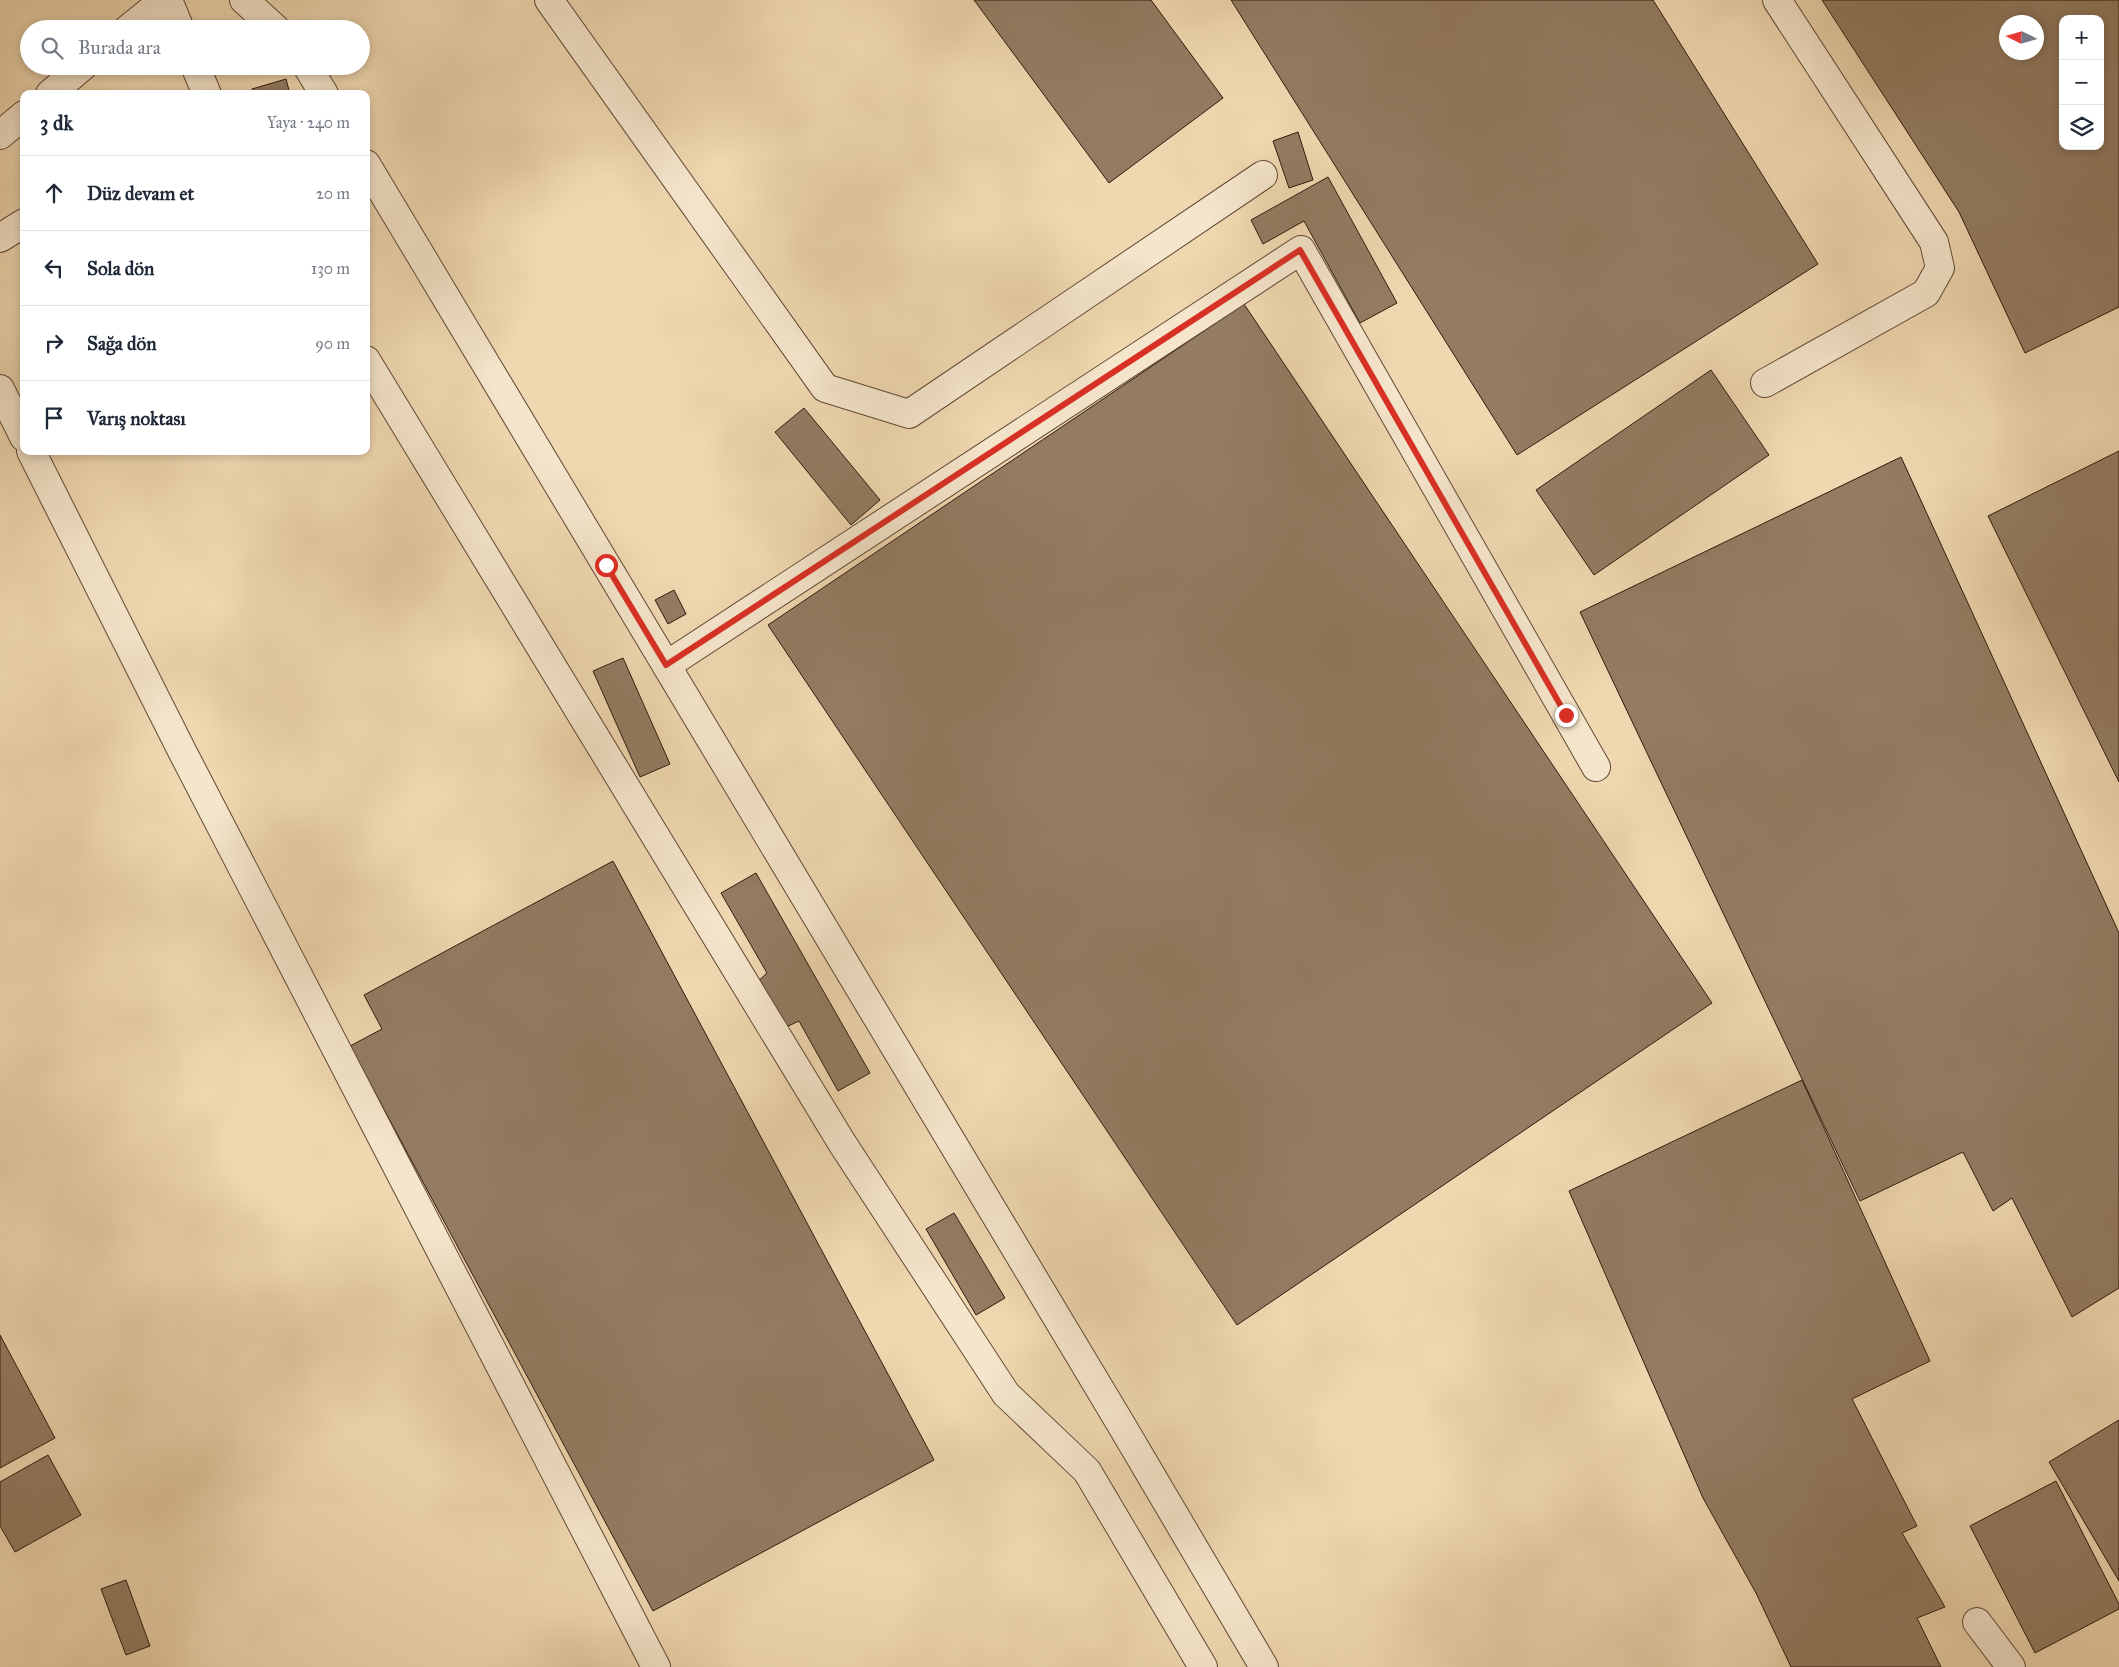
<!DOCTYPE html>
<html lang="tr">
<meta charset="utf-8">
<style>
:root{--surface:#fff;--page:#f6f6f7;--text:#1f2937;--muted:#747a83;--line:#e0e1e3}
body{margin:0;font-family:"IM FELL Great Primer",serif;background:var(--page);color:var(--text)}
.controls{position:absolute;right:15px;top:15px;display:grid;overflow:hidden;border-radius:10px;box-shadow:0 2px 8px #0003}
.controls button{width:45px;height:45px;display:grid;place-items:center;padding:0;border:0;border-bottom:1px solid var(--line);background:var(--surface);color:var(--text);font:25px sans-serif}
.compass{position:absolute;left:1999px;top:15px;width:45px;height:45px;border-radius:50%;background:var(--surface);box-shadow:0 2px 8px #0003;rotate:275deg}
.stop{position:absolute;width:15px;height:15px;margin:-11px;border:4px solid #d93025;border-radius:50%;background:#fff}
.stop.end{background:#d93025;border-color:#fff;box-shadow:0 1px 5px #0008}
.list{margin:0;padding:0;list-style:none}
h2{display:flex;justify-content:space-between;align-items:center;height:65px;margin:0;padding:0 20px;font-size:21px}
h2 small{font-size:16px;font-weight:400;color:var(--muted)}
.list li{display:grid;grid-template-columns:32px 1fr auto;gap:15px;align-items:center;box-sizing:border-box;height:75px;padding:0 20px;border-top:1px solid var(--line)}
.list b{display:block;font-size:19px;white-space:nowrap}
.list em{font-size:16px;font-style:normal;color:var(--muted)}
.icon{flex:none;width:28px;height:28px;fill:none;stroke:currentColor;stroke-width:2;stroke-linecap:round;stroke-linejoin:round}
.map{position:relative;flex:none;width:2119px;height:1667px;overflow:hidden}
.search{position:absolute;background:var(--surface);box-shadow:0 2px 8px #0003;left:20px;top:20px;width:350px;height:55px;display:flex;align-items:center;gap:12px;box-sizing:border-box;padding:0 18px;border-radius:28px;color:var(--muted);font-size:19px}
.panel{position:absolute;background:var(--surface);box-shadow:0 2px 8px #0003;left:20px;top:90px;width:350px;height:365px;border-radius:10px}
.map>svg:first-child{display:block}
.building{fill:#937c62;stroke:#30190e;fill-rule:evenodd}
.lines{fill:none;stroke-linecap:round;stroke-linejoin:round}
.minor-casing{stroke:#604836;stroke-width:30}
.minor{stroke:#f5e5cb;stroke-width:28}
.route{stroke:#d93025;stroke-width:6}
</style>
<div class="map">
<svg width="2119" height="1667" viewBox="0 0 2119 1667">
<rect width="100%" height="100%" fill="#efd7af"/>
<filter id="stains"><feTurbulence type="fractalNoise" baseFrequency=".004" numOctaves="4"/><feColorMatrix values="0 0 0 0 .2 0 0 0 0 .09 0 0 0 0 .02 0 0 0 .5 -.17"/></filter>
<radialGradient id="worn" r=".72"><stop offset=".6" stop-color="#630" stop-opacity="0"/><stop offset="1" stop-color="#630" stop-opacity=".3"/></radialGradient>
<g class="building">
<path d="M974,0H1151L1223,98L1109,183Z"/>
<path d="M1231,0H1653L1818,264L1517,455Z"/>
<path d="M1822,0H2119V307L2025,353L1959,212ZM2063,19H2100V146H2063ZM2006,22H2036V52H2006Z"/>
<path d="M286,79L290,94H253L252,89Z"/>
<path d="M1298,132L1313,180L1289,188L1273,141Z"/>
<path d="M1328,177L1397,303L1360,323L1304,221L1263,244L1251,220Z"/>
<path d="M1244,304L1712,1003L1237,1325L768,625Z"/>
<path d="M1711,370L1769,455L1594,575L1536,490Z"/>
<path d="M804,408L880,500L851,525L775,432Z"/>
<path d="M2119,451V782L1988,516Z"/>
<path d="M1901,457L2119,933V1288L2072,1317L2012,1198L1993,1211L1963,1152L1860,1201L1580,612Z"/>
<path d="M674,590L686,614L668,624L655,600Z"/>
<path d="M623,658L670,764L640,777L593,671Z"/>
<path d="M613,861L934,1460L653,1611L350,1046L382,1029L364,995Z"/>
<path d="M756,873L870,1073L838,1091L799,1021L780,1030L754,985L767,973L721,893Z"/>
<path d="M1802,1080L1930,1361L1852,1399L1917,1526L1902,1533L1945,1607L1917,1618L1941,1667H1791L1756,1593L1703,1498L1569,1191Z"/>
<path d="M954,1213L1005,1298L976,1315L926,1229Z"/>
<path d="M0,1335L55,1438L0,1468Z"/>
<path d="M2119,1420V1581L2049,1462Z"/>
<path d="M48,1455L81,1515L15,1552L0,1526V1482Z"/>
<path d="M2056,1481L2119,1604V1609L2035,1653L1970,1526Z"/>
<path d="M126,1580L150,1646L126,1655L101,1589Z"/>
</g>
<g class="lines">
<defs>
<g id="minor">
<path d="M168,0L180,29"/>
<path d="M244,0L276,29"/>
<path d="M549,0L825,388L909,414L1263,175"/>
<path d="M128,29L164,0"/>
<path d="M195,66L207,94"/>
<path d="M307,66L324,94"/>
<path d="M50,94L83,66"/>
<path d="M0,135L24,115"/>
<path d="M366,164L1122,1426L1264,1667"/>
<path d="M0,238L24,223"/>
<path d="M366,360L842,1143L1006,1394L1087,1471L1203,1667"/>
<path d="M1765,383L1926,293L1940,268L1934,242L1777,0"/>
<path d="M0,389L24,437"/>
<path d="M31,451L181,749L656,1667"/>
<path d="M667,665L1301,250L1596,767"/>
<path d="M1977,1622L2011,1667"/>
</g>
</defs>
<use href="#minor" class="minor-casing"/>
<use href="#minor" class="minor"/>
</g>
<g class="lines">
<path class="route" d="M606,565L666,665L1300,250L1566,715"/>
</g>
<rect width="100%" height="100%" filter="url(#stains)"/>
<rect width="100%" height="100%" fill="url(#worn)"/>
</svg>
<div class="controls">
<button>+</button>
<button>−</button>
<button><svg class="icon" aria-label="layers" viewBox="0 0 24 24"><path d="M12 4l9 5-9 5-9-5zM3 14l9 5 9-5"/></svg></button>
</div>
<svg class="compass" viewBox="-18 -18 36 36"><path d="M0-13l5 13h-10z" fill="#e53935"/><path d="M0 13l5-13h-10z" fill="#747a83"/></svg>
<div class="stop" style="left:606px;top:565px"></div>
<div class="stop end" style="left:1566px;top:715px"></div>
<div class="search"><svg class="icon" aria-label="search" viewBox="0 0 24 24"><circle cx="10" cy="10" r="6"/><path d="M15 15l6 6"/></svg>Burada ara</div>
<section class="panel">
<h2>3 dk<small>Yaya · 240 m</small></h2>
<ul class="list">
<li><svg class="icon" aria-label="ahead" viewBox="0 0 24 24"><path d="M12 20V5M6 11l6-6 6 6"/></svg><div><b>Düz devam et</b></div><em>20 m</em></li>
<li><svg class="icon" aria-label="left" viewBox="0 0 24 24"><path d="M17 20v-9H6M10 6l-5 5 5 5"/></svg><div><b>Sola dön</b></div><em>130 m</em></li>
<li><svg class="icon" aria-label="right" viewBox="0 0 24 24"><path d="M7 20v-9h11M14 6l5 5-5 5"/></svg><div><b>Sağa dön</b></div><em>90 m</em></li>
<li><svg class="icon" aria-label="arrive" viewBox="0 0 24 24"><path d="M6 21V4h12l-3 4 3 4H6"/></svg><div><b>Varış noktası</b></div></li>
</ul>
</section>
</div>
